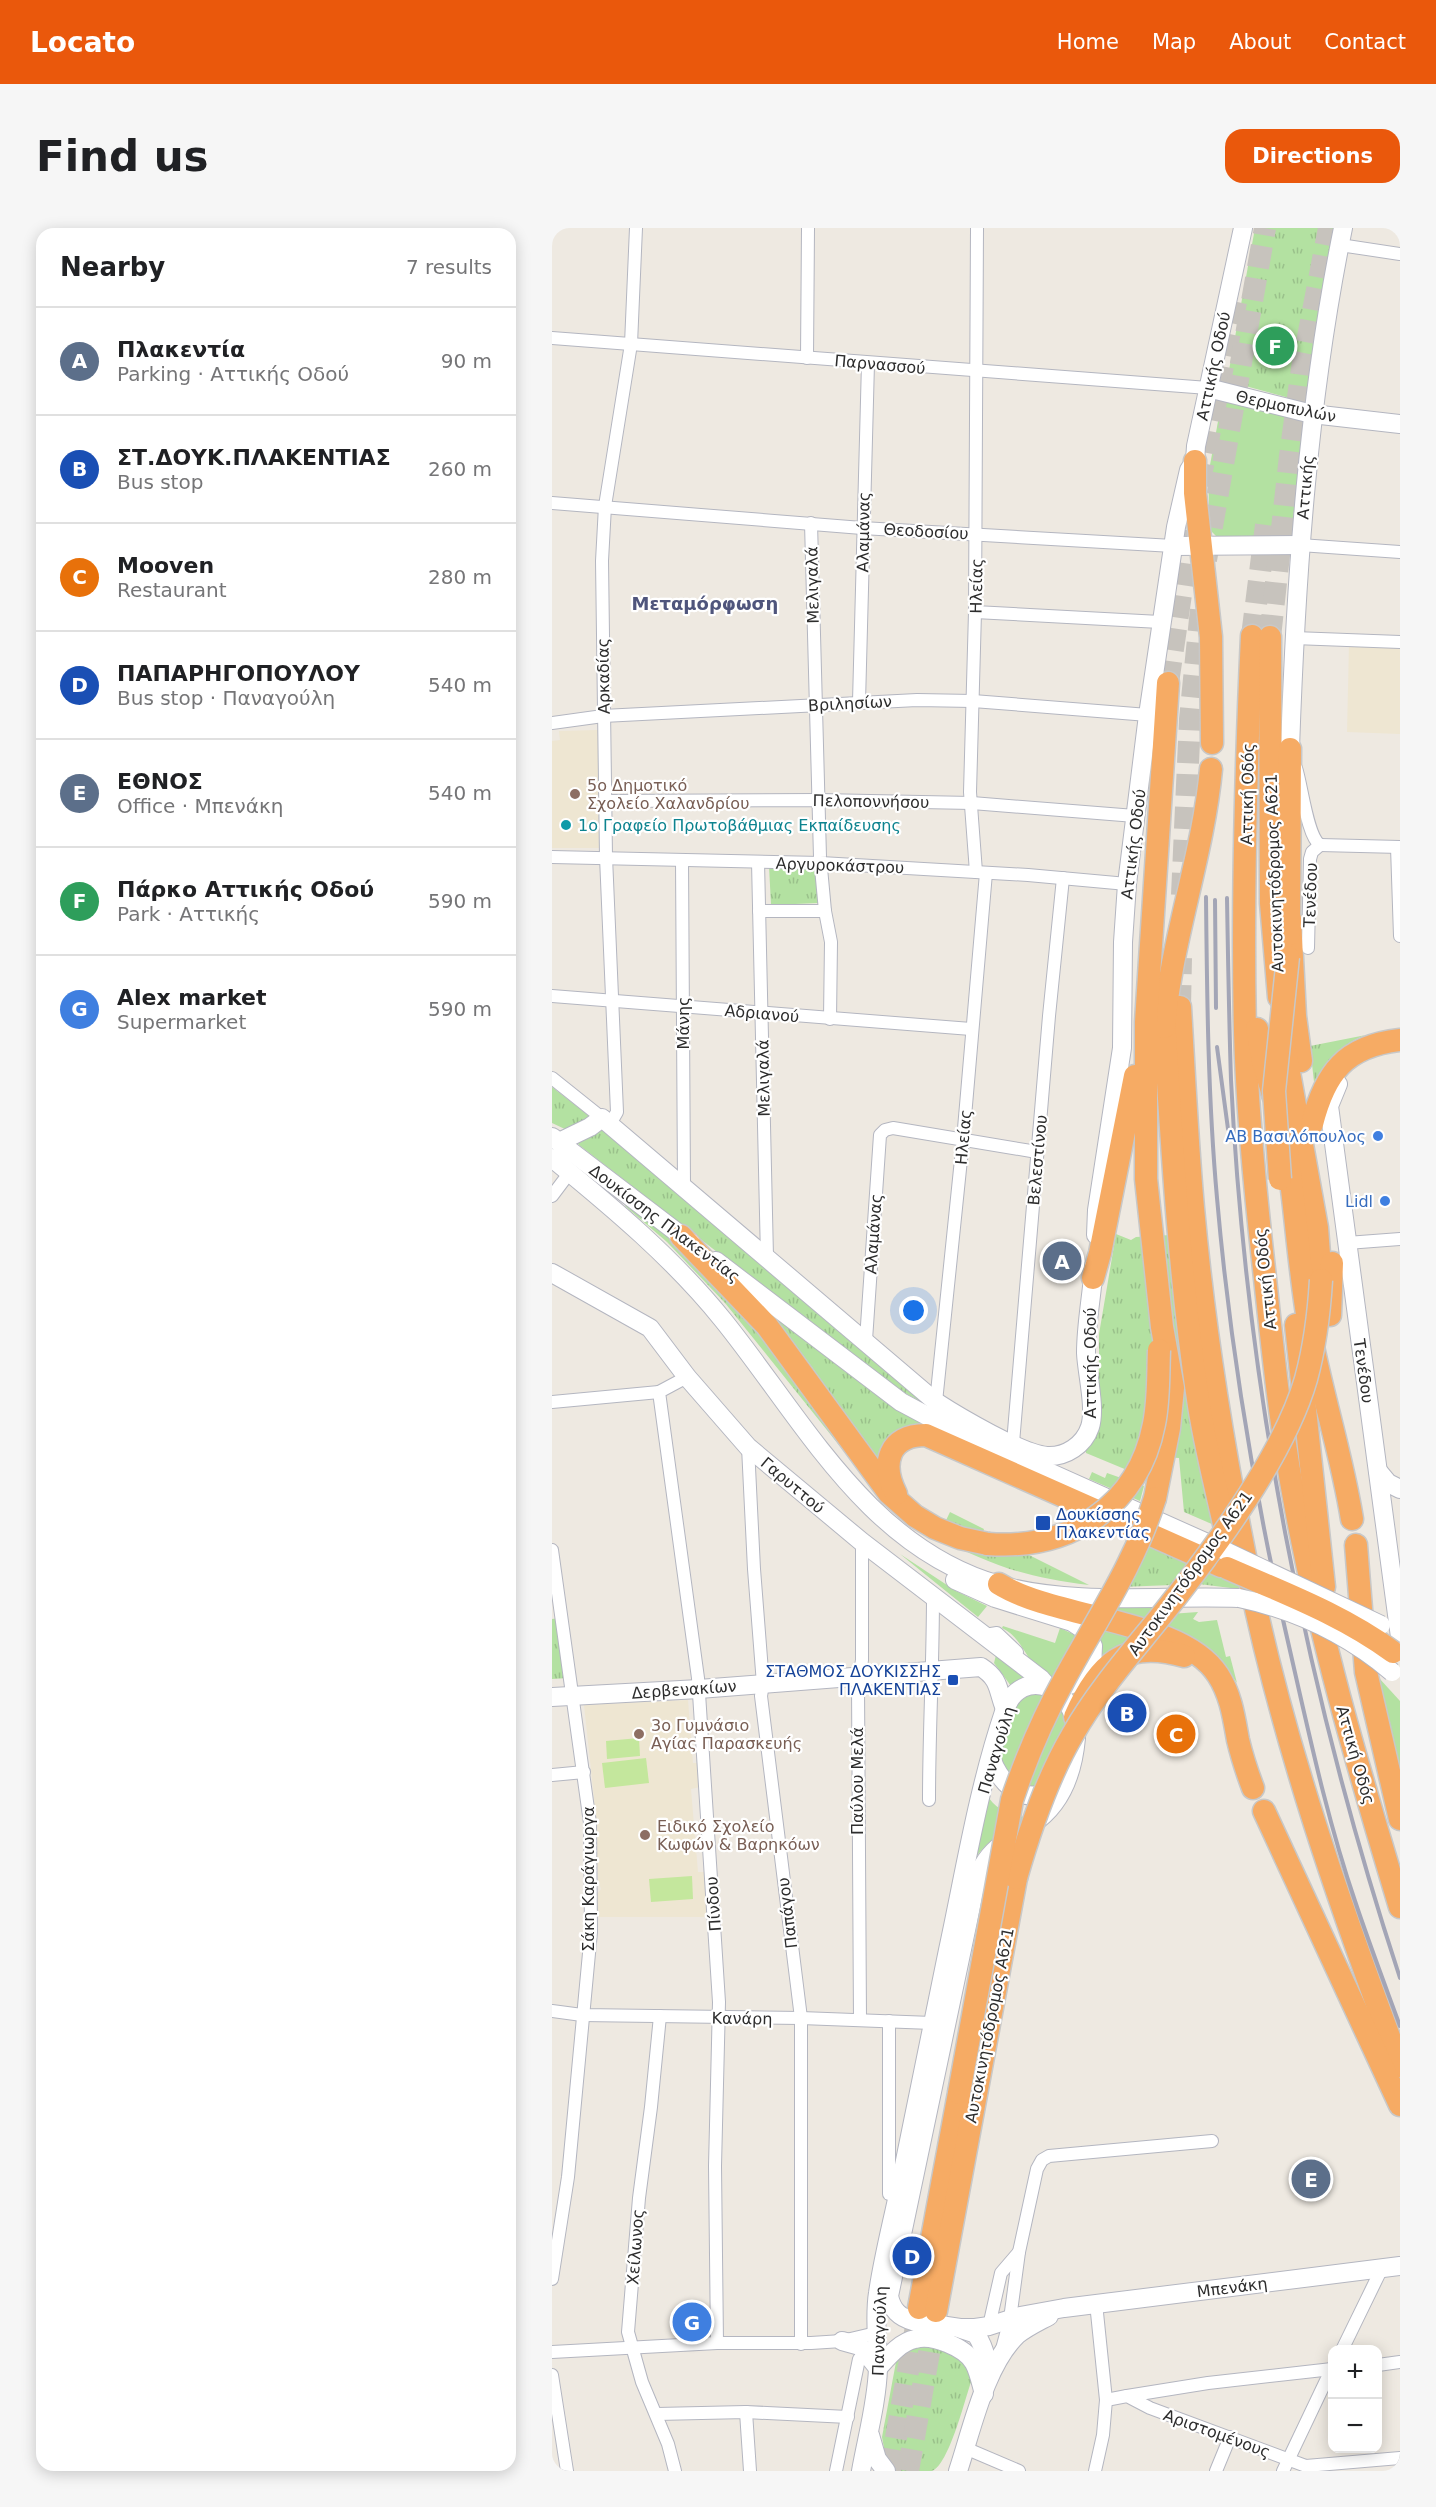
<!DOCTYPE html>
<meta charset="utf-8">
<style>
:root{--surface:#fff;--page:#f6f6f6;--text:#202124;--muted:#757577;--line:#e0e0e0;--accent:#ea580c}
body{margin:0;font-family:"DejaVu Sans",sans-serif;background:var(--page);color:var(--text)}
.controls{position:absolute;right:18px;bottom:18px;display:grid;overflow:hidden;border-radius:12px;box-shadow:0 3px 15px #0003}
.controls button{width:54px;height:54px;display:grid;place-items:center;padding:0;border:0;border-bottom:2px solid var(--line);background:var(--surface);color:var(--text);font:30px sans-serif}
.you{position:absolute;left:362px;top:1083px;width:21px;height:21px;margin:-15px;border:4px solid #fff;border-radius:50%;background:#1a73e8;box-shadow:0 0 0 9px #1a73e833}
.badge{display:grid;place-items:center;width:39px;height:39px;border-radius:50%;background:var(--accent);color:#fff;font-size:20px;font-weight:700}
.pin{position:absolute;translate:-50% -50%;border:3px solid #fff;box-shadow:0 2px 6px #0006}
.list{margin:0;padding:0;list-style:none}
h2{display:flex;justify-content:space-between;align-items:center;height:78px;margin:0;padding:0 24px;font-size:26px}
h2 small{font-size:20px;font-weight:400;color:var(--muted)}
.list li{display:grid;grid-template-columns:39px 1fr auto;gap:18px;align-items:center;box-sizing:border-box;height:108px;padding:0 24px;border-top:2px solid var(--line)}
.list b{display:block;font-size:22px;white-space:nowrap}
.list p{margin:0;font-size:20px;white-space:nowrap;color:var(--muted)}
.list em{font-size:20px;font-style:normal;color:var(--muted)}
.map{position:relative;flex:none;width:848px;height:2243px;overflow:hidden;border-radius:18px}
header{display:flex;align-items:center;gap:36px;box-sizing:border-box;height:84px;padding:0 30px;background:var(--accent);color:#fff}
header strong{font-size:28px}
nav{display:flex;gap:33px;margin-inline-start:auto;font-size:21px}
.intro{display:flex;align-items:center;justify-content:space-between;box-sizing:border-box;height:144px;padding:0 36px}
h1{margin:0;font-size:42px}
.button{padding:15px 27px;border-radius:18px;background:var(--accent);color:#fff;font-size:21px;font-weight:700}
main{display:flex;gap:36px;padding:0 36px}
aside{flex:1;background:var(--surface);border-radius:18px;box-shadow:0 3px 15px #0003}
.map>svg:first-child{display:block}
.education{fill:#eee6d2}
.grass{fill:#b3e1a1}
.park{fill:url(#park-tufts)}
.pitch{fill:#c4e79d}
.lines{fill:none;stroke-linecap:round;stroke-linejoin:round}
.highway-tunnel{stroke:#c7c3bd;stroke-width:22;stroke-dasharray:22 11;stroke-linecap:butt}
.street-casing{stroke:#b4b6c0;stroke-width:14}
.secondary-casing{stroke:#b4b6c0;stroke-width:20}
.highway-casing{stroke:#c8c8c8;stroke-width:25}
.street{stroke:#fff;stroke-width:12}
.secondary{stroke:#fff;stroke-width:18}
.highway{stroke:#f6ab64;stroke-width:22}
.rail{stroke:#a3a5b6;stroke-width:4}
.secondary-bridge-casing{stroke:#b4b6c0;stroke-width:20;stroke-linecap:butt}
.highway-bridge-casing{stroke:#c8c8c8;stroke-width:25;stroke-linecap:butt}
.secondary-bridge{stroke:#fff;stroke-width:18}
.highway-bridge{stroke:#f6ab64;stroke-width:22}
.education-dot{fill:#8d6e63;stroke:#fff;stroke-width:2}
.culture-dot{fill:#0f9aa8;stroke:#fff;stroke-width:2}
.shop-dot{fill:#3f7fe0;stroke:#fff;stroke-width:2}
.transit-dot{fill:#1a4fb4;stroke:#fff;stroke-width:2}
.labels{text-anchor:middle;stroke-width:4.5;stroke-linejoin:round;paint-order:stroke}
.street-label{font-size:16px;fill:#2d2d2d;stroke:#fff}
.education-label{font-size:16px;fill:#785e54;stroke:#fff;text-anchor:start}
.culture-label{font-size:16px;fill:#0d838f;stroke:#fff;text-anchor:start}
.shop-label{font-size:16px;fill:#366cbe;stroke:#fff;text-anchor:end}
.transit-label{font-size:16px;fill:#164399;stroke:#fff;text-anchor:start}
.neighbourhood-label{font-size:18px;font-weight:bold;fill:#4f557c;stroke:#fff}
</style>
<header>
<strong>Locato</strong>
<nav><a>Home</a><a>Map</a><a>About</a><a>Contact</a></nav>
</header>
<div class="intro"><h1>Find us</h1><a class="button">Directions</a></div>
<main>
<aside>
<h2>Nearby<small>7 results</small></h2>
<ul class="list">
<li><span class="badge" style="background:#5c6f8a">A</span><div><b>Πλακεντία</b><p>Parking · Αττικής Οδού</p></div><em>90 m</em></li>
<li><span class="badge" style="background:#1a4fb4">B</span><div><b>ΣΤ.ΔΟΥΚ.ΠΛΑΚΕΝΤΙΑΣ</b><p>Bus stop</p></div><em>260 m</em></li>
<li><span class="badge" style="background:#e8710a">C</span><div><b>Mooven</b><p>Restaurant</p></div><em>280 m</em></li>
<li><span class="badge" style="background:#1a4fb4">D</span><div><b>ΠΑΠΑΡΗΓΟΠΟΥΛΟΥ</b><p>Bus stop · Παναγούλη</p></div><em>540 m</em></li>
<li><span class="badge" style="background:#5c6f8a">E</span><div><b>ΕΘΝΟΣ</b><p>Office · Μπενάκη</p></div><em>540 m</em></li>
<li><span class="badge" style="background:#2e9e5b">F</span><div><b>Πάρκο Αττικής Οδού</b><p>Park · Αττικής</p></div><em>590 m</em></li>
<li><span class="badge" style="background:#3f7fe0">G</span><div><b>Alex market</b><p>Supermarket</p></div><em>590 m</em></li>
</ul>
</aside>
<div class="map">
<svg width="848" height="2243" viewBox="0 0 848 2243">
<defs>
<pattern id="park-tufts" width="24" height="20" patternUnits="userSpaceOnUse" patternTransform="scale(1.5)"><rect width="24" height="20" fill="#b3e1a1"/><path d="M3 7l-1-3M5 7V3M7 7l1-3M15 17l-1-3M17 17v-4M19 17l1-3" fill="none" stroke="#9ac18b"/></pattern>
</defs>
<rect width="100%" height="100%" fill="#eee9e1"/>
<g class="education">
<path d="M797,416L848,418V506L795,504Z"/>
<path d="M46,502L47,620H0V513L8,512L7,503Z"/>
<path d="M136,1472L141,1535H146L148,1559L139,1561L146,1644H155L158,1689H44L45,1666L49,1661L46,1652L42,1570L32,1477Z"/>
</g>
<g class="grass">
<path d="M673,172L745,192L752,199L740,299L733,307L665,309L658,302L656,248L669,177Z"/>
<path d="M540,1244L553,1250L555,1245L592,1258L588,1273L537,1251Z"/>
<path d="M348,1326L404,1363L435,1378L426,1389Z"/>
<path d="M533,1376L621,1377L618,1386L646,1384L641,1391L647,1394L665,1392L674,1429L678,1428L685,1455L670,1433L650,1417Z"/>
<path d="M451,1398L503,1415L508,1400L521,1406L527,1412L502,1449C474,1442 474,1411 450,1400Z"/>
<path d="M535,1398L617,1414L550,1435Z"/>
<path d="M445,1423L475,1450L459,1458L442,1435Z"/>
<path d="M827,1450L848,1473V1538L825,1451Z"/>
<path d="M483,1465C504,1465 509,1477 517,1494L486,1562L462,1557L447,1528C454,1503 455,1474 483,1465Z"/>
<path d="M435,1567C444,1583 463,1590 481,1589C458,1600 434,1611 421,1634Z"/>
</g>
<g class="park">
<path d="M703,0H782L756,175L675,153Z"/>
<path d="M217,638H264L267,675L219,677Z"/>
<path d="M814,807C790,815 776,833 762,854L758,818Z"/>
<path d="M0,859L36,887L38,892L17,903L0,895Z"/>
<path d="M43,900L52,901L373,1176L342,1159L307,1134L27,917L25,913Z"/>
<path d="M76,974L174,1055L319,1257L173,1075L115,1014L73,978Z"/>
<path d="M564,1006L579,1012L584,1009L618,1007L669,1300L632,1284L627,1230L594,1228L587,1247L534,1225V1221L541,1213L547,1198V1106Z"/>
<path d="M217,1084L379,1199L332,1240L257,1135Z"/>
<path d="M398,1284L432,1301L431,1304L537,1357C477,1350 439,1338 386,1309Z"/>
<path d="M596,1308L727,1366L647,1356L568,1359Z"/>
<path d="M8,1390L16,1450L0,1451V1391Z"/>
<path d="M369,2118L405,2125L420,2143L419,2154C413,2171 397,2237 380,2243C370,2243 356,2243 347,2243L334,2231L330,2209L344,2134L355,2123Z"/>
</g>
<g class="pitch">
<path d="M87,1510L88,1528L55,1531L54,1513Z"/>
<path d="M94,1530L97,1555L53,1560L50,1535Z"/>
<path d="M140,1648L141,1671L99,1674L97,1651Z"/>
</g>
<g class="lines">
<g class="highway-tunnel">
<path d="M647,257L685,69"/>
<path d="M654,332L713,0"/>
<path d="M700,408L714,297"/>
<path d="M718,409L738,228L750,140L777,0"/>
<path d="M616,455L639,298"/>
<path d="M630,667L638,491L650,371"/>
<path d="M628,779L629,730"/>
<path d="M338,2243L365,2093"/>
<path d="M356,2243L383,2091"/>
</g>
<defs>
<g id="street">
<path d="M788,17L848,26"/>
<path d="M0,110L656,160"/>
<path d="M255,130L256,0"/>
<path d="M0,275L310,300L621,318"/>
<path d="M259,295L268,629L273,683L279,714L278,791"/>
<path d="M748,317L848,324"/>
<path d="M423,384L608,394"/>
<path d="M742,410L848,414"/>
<path d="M307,474L316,135"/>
<path d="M0,495L51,488L365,472L421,473L596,487"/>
<path d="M744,540C750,558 755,608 768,617"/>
<path d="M54,573L267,572L420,575L583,588"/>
<path d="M768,617L848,619"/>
<path d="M845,619L848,708"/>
<path d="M0,629L269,635L476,647L575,656"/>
<path d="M130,632L132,958"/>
<path d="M206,634L215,1029"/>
<path d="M424,644L418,564L423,384L425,0"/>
<path d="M207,683H273"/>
<path d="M756,720L758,631L760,624L768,617"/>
<path d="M0,768L419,801"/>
<path d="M0,850L50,890"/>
<path d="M58,896L65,884L54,629L50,333L53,278L79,116L84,0"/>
<path d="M0,968L18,944"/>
<path d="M795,1015L848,1011"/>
<path d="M314,1112L328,907L333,902L341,900L485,924"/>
<path d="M135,1149L107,1164L146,1450L167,1774L163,1938L165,2115"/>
<path d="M0,1174L107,1164"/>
<path d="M384,1174L411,912L434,645"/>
<path d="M461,1215L497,788L511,650"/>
<path d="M196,1219L202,1341L211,1456L209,1468L249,1790V2116"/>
<path d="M0,1322L38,1595L39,1704L16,1949L0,2051"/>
<path d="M433,1407L445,1405L465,1424"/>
<path d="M0,1547L32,1544"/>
<path d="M377,1572C377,1503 381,1436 381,1367"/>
<path d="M0,1783L30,1787L249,1790L380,1795"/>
<path d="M108,1788L99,1879L87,1970L76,2104L90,2154L116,2216L123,2243"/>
<path d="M308,1792L306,1457L310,1432V1314"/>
<path d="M337,1793V1966"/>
<path d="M437,2098L449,2045L467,2024"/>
<path d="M450,2121L458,2091L467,2024L485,1941L490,1932L497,1928L660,1913"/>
<path d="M790,2122L830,2040"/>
<path d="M0,2124L165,2115H259L290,2113L324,2105"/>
<path d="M826,2137L848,2134"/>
<path d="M0,2147L15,2243"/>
<path d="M575,2168L656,2155L780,2141"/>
<path d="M554,2172L575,2168L598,2180L754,2238L848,2230"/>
<path d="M194,2184L198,2243"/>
<path d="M105,2186L194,2184L296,2189"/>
<path d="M413,2220L467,2243"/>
<path d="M284,2243L307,2131"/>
<path d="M543,2243L551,2207L554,2172L544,2075"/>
<path d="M664,2243L678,2209"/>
<path d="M731,2243L780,2140"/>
</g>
<g id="secondary">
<path d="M656,160L760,186L848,196"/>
<path d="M621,318L748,317"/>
<path d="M738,521C744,346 756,172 791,0"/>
<path d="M786,856L777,878L848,1409"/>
<path d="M0,909L139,1015"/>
<path d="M7,914L38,899L50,890L384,1174C407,1189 470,1226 495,1228C514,1229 532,1217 538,1199C544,1180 535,1146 534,1125C534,1096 540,1067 542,1038"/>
<path d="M0,930C60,979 122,1031 171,1092C251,1191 316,1320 447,1357C524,1378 608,1367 687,1370"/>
<path d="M544,1007L545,982L570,820L571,714L575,656L596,487L624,299L637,242L643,233L644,218L691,0"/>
<path d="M164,1033L349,1174L394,1198L673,1323"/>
<path d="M0,1045L98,1100L135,1149L196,1219L310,1314L489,1451L496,1459"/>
<path d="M826,1243L836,1255L848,1261"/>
<path d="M403,1352L443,1370L520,1394L532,1402L541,1418L540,1438L528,1453L503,1462"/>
<path d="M0,1469L147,1461L429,1439C449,1452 445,1462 453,1481"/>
<path d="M439,1530C449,1557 471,1578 501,1562"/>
<path d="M457,1611C441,1622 432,1632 425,1650L337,2068C340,2082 347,2089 361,2093L408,2100H423L437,2098L468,2088L512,2080L848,2038"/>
<path d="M409,2101L424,2106C434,2122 436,2134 434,2153"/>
<path d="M290,2113L308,2118L326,2140"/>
<path d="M326,2140C336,2129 348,2114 363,2111C380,2106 413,2119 422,2135C427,2144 429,2156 432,2166"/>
<path d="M318,2207L325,2231L334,2243"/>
<path d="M309,2243C315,2209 325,2174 326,2140C326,2115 322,2089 326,2065C331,2030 340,1996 347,1962C363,1882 379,1802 396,1722C413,1643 426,1561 452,1484C468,1435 528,1458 524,1510C521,1544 509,1577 480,1596"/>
<path d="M406,2243C420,2201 433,2138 465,2107C475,2099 486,2094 497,2088"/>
</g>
<g id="highway">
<path d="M643,233V265L659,409L660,515"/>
<path d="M700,408C694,539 690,671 693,803C695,882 703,962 712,1041C720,1114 727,1187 740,1259C765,1401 806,1540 848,1679"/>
<path d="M718,409L719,675L727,769"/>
<path d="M738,691L743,788L749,833"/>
<path d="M737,706L738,521"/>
<path d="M628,779C632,846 635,913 641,980C652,1104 672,1226 697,1348C731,1515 788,1678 848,1838"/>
<path d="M612,791C620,918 627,1045 646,1171C652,1213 663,1255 672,1296"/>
<path d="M612,799C619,712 651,628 659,541"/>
<path d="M705,801L711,833L721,867"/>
<path d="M731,811L765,1000L769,1052"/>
<path d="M760,896C773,845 793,818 848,812"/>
<path d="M735,923C744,983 747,1044 758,1104C770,1167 790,1228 800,1291"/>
<path d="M129,1008L215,1098L337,1265L363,1288L383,1300L408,1310L436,1316"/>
<path d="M541,1050L548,1025L583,848"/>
<path d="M778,1087L780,1035"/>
<path d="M744,1097L772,1359"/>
<path d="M344,1266C329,1236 336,1207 374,1207L669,1338"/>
<path d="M603,1270L617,1200L621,1160L610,1099L594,951V794L616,455"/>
<path d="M804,1317L814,1444L848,1591"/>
<path d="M447,1356C505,1392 630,1391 666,1447C679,1467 682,1490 686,1512C690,1529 695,1544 701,1560"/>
<path d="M523,1489C546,1436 572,1411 632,1428"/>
<path d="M712,1583L848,1877"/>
<path d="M367,2080L407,1865"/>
<path d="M384,2083L464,1650"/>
</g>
</defs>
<use href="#street" class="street-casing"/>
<use href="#secondary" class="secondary-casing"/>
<use href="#highway" class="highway-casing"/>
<use href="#street" class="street"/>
<use href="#secondary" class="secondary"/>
<use href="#highway" class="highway"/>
<g class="rail">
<path d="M654,669C655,770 656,870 665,970C679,1131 707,1292 744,1449C761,1524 778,1600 803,1673C817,1715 833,1757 848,1798"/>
<path d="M675,670C676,730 677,791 679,852C694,1156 753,1461 848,1750"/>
<path d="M663,672L664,780"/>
<path d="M665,819L676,901"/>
</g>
<defs>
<g id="secondary-bridge">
<path d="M673,1323L829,1397"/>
<path d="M687,1370C744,1382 795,1406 840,1444"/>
</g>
<g id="highway-bridge">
<path d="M728,951L722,863L736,729"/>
<path d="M436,1316C517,1322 586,1279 602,1196C607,1172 606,1147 607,1122"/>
<path d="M675,1340C732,1365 791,1387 841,1424"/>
<path d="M464,1650C478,1601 495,1550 521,1506C546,1462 581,1423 613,1383C663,1320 732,1227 754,1151C763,1118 767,1086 769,1052"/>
<path d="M407,1865L460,1572C474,1530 491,1490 513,1450C545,1391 583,1335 603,1270"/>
</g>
</defs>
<use href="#secondary-bridge" class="secondary-bridge-casing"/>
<use href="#highway-bridge" class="highway-bridge-casing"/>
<use href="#secondary-bridge" class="secondary-bridge"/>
<use href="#highway-bridge" class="highway-bridge"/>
</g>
<g class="education-dot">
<circle cx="23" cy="566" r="6"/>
<circle cx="87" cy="1506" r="6"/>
<circle cx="93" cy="1607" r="6"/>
</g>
<circle class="culture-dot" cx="14" cy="597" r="6"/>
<g class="shop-dot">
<circle cx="826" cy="908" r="6"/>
<circle cx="833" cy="973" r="6"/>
</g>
<g class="transit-dot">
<rect x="483" y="1287" width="16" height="16" rx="3"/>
<rect x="395" y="1446" width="12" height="12" rx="3"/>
</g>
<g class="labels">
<g class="street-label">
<text transform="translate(328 136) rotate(5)" y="6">Παρνασσού</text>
<text transform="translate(661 138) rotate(-78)" y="6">Αττικής Οδού</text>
<text transform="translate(734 178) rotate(12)" y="6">Θερμοπυλών</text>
<text transform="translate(753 259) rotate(-85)" y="6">Αττικής</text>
<text transform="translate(374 303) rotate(3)" y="6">Θεοδοσίου</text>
<text transform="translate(311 304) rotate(-89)" y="6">Αλαμάνας</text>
<text transform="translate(260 357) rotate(-91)" y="6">Μελιγαλά</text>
<text transform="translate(424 358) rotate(-89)" y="6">Ηλείας</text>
<text transform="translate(51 448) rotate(-91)" y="6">Αρκαδίας</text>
<text transform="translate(298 475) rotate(-3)" y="6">Βριλησίων</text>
<text transform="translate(695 566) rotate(-89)" y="6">Αττική Οδός</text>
<text transform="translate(319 573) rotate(1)" y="6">Πελοποννήσου</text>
<text transform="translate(581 616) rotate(-83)" y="6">Αττικής Οδού</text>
<text transform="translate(288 637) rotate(2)" y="6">Αργυροκάστρου</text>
<text transform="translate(722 645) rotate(-92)" y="6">Αυτοκινητόδρομος Α621</text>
<text transform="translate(758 667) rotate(-88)" y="6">Τενέδου</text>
<text transform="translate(210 785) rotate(5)" y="6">Αδριανού</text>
<text transform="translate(131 795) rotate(-90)" y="6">Μάνης</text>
<text transform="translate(211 850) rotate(-91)" y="6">Μελιγαλά</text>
<text transform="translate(411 909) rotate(-85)" y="6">Ηλείας</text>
<text transform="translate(485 932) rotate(-85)" y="6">Βελεστίνου</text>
<text transform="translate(113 995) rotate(37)" y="6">Δουκίσσης Πλακεντίας</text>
<text transform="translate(321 1006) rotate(-86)" y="6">Αλαμάνας</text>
<text transform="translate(713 1051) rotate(-96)" y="6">Αττική Οδός</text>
<text transform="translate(538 1135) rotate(-90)" y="6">Αττικής Οδού</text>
<text transform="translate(812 1143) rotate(82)" y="6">Τενέδου</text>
<text transform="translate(241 1257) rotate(40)" y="6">Γαρυττού</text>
<text transform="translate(638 1345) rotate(-54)" y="6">Αυτοκινητόδρομος Α621</text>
<text transform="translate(132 1461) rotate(-4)" y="6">Δερβενακίων</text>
<text transform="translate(444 1522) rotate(-73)" y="6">Παναγούλη</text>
<text transform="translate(804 1527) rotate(74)" y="6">Αττική Οδός</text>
<text transform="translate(305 1553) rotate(-90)" y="6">Παύλου Μελά</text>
<text transform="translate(36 1651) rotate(-90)" y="6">Σάκη Καράγιωργα</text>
<text transform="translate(161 1676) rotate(-94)" y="6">Πίνδου</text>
<text transform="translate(235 1685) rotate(-97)" y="6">Παπάγου</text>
<text transform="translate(190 1790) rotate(1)" y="6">Κανάρη</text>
<text transform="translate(437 1797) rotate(-79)" y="6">Αυτοκινητόδρομος Α621</text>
<text transform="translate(83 2019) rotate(-86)" y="6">Χείλωνος</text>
<text transform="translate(680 2059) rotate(-7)" y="6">Μπενάκη</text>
<text transform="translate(327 2103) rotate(-88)" y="6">Παναγούλη</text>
<text transform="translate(665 2205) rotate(20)" y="6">Αριστομένους</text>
</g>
<g class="education-label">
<text x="35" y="563">5ο Δημοτικό<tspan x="35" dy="18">Σχολείο Χαλανδρίου</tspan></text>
<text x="99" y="1503">3ο Γυμνάσιο<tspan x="99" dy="18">Αγίας Παρασκευής</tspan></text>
<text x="105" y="1604">Ειδικό Σχολείο<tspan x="105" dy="18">Κωφών &amp; Βαρηκόων</tspan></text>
</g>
<g class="culture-label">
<text x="26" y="603">1ο Γραφείο Πρωτοβάθμιας Εκπαίδευσης</text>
</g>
<g class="shop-label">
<text x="814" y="914">ΑΒ Βασιλόπουλος</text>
<text x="821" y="979">Lidl</text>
</g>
<g class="transit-label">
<text x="504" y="1292">Δουκίσσης<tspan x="504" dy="18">Πλακεντίας</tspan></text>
<text x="389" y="1449" text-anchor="end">ΣΤΑΘΜΟΣ ΔΟΥΚΙΣΣΗΣ<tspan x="389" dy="18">ΠΛΑΚΕΝΤΙΑΣ</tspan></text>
</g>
<g class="neighbourhood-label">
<text x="153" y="382">Μεταμόρφωση</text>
</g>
</g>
</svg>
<div class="controls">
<button>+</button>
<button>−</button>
</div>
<div class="you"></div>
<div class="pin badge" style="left:510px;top:1033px;background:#5c6f8a">A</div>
<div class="pin badge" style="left:575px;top:1485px;background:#1a4fb4">B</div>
<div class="pin badge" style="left:624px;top:1506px;background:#e8710a">C</div>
<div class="pin badge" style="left:360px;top:2028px;background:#1a4fb4">D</div>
<div class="pin badge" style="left:759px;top:1951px;background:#5c6f8a">E</div>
<div class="pin badge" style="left:723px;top:118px;background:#2e9e5b">F</div>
<div class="pin badge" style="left:140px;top:2094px;background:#3f7fe0">G</div>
</div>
</main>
